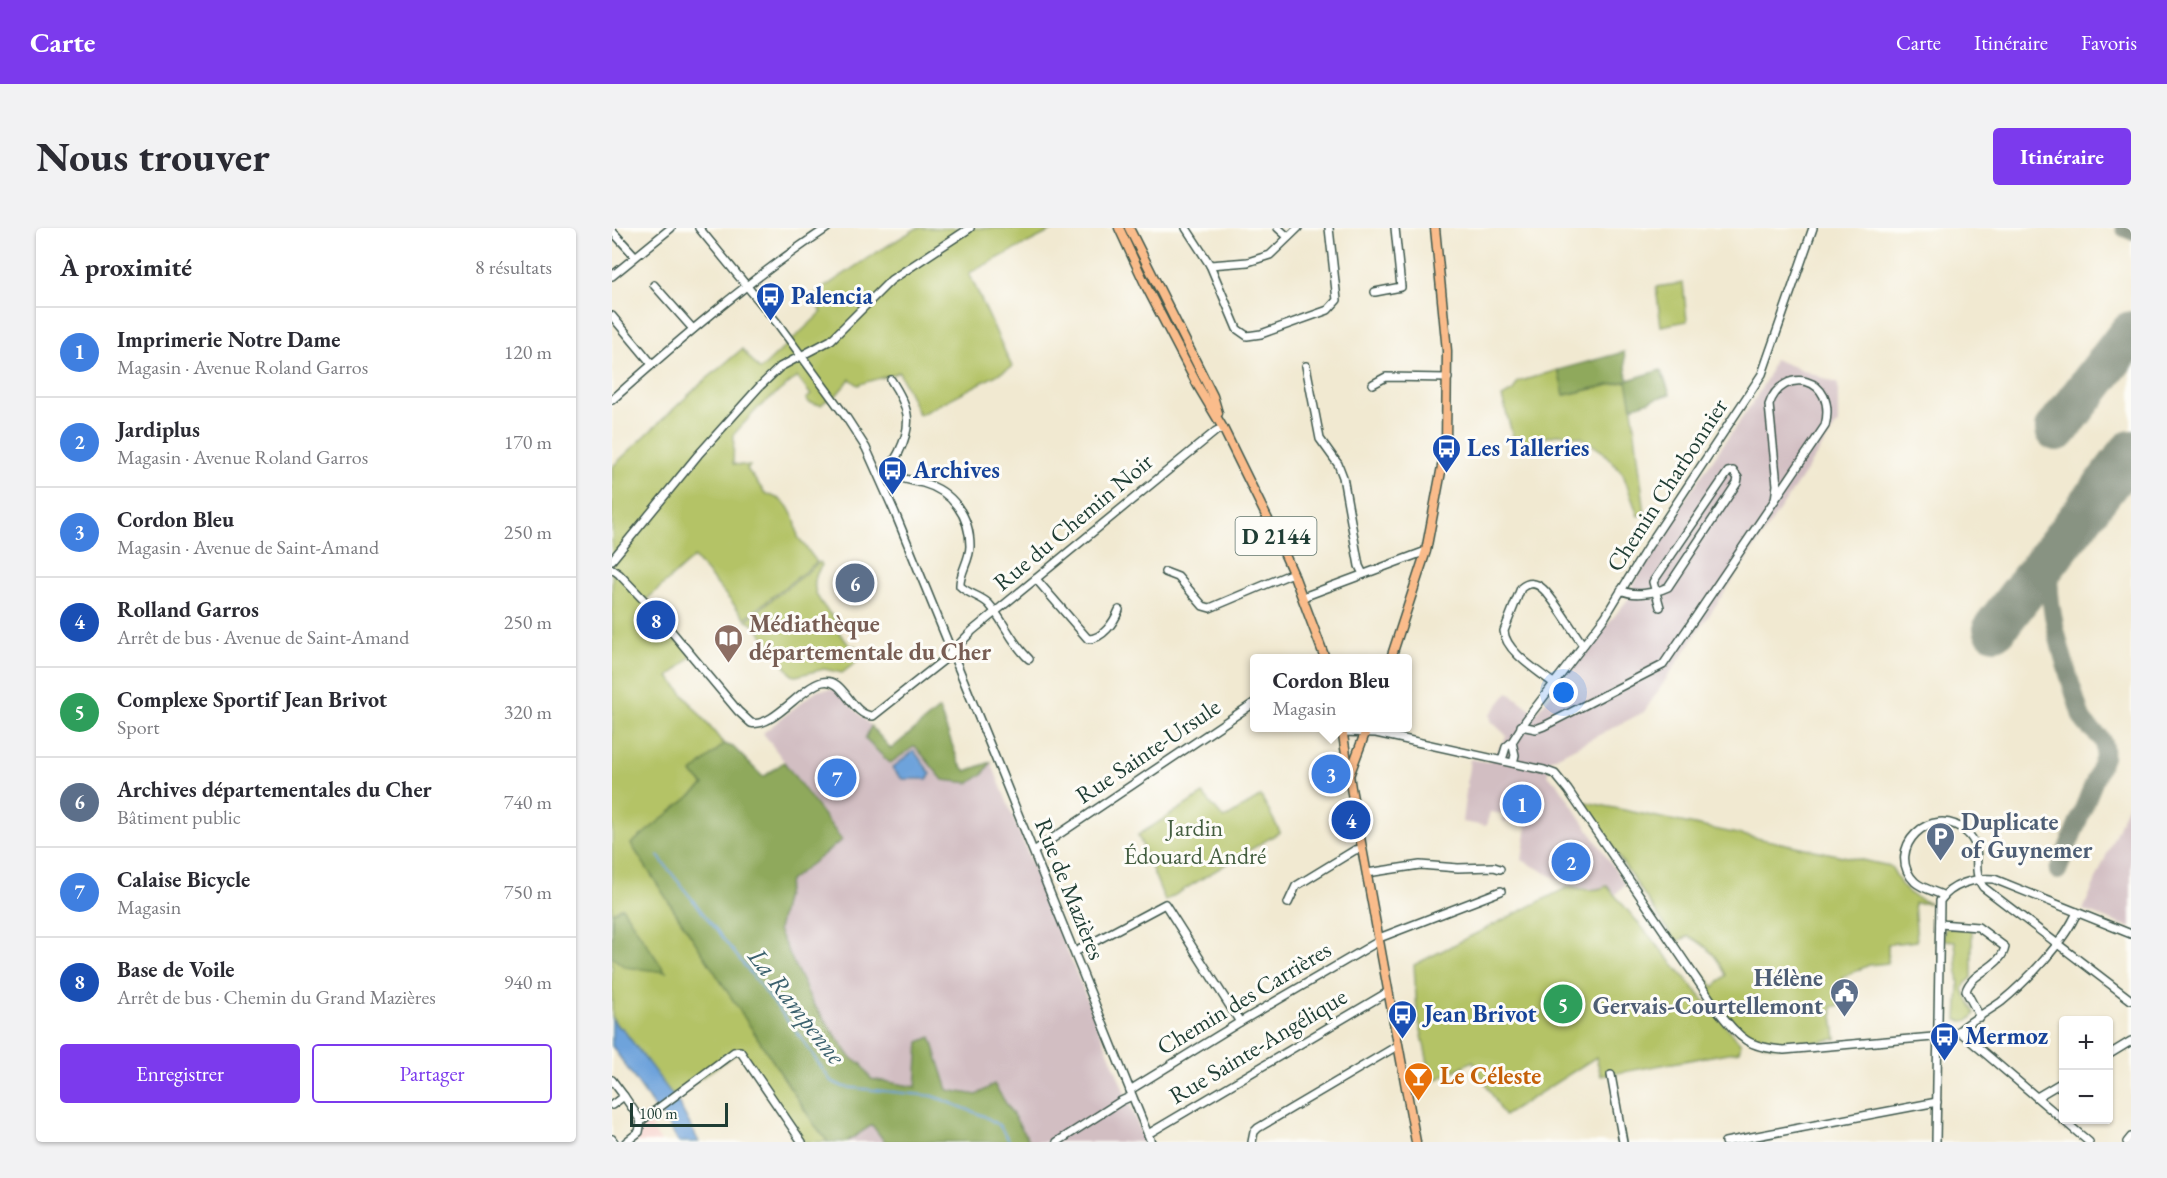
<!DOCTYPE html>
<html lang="fr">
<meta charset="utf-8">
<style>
:root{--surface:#fff;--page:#f2f2f3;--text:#2b2b33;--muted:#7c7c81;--line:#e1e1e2;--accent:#7c3aed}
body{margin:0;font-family:"EB Garamond",serif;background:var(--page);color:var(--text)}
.controls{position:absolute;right:18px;bottom:18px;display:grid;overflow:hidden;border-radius:6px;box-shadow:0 2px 4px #0004}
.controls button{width:54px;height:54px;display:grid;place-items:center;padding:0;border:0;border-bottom:2px solid var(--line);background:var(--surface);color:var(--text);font:30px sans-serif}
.scale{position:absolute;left:18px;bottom:15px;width:98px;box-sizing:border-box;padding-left:6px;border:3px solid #1f3d34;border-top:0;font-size:16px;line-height:21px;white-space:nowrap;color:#1f3d34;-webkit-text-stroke:4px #fdfcf7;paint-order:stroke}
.you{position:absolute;left:952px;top:465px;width:21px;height:21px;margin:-15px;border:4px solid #fff;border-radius:50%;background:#1a73e8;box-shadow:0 0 0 9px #1a73e833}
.badge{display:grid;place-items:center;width:39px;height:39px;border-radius:50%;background:var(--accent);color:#fff;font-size:20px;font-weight:700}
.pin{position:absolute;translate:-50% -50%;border:3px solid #fff;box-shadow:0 2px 6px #0006}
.popup{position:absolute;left:638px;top:426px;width:162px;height:78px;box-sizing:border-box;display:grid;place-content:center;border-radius:6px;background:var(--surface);filter:drop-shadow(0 2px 4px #0005);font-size:20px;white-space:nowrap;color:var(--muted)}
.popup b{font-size:22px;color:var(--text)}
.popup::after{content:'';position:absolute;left:50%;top:100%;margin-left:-12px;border:12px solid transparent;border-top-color:var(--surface)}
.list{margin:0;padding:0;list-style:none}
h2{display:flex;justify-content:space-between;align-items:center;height:78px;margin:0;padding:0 24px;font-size:26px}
h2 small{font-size:20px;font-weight:400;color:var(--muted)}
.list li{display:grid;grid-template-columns:39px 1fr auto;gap:18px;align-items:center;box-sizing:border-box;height:90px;padding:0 24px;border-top:2px solid var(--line)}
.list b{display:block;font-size:22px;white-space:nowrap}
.list p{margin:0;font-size:20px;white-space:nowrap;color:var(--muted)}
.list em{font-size:20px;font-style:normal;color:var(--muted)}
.actions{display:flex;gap:12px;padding:18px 24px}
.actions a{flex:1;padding:14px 0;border:2px solid var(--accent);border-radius:6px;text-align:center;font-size:21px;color:var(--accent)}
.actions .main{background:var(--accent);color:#fff}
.map{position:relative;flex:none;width:1519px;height:914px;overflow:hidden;border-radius:6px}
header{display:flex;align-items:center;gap:36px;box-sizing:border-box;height:84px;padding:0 30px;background:var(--accent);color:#fff}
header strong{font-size:28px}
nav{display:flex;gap:33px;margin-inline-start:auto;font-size:21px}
.intro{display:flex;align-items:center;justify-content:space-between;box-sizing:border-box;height:144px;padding:0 36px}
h1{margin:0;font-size:42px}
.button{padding:15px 27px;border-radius:6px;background:var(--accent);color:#fff;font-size:21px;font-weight:700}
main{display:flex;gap:36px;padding:0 36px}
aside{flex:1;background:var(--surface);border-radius:6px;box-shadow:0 2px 4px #0004}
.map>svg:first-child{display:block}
.built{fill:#f7d0ca}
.industrial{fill:#d2bec2}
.green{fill:#b4c366;stroke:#6a804d;stroke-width:1.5}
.forest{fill:#8fa95b;stroke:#577348;stroke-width:1.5}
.water{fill:#6ea3db;stroke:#467088;stroke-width:1.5}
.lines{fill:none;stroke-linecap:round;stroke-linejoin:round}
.stream{stroke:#6ea3db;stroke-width:2}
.taxiway{stroke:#889382;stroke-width:18}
.runway{stroke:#889382;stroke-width:44}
.minor-casing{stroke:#3e574c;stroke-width:10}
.major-casing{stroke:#3e574c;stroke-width:11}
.minor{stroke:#fff;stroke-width:7}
.major{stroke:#fabc8b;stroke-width:8}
.labels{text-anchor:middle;stroke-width:6;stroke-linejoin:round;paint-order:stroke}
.shield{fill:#fdfcf7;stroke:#62766e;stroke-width:1.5}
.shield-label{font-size:22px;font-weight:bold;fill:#1f3d34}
.transit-label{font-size:24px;font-weight:bold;fill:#164399;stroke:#fdfcf7;text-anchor:start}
.street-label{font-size:24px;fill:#1f3d34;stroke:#fdfcf7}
.education-label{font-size:24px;font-weight:bold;fill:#785e54;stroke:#fdfcf7;text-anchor:start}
.service-label{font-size:24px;font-weight:bold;fill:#4e5e75;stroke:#fdfcf7;text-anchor:start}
.park-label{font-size:24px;fill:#445e40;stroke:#fdfcf7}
.food-label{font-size:24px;font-weight:bold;fill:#c56008;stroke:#fdfcf7;text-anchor:start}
.water-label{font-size:26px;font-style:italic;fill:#3b616e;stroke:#fdfcf7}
</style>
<header>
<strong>Carte</strong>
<nav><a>Carte</a><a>Itinéraire</a><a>Favoris</a></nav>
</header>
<div class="intro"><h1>Nous trouver</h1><a class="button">Itinéraire</a></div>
<main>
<aside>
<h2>À proximité<small>8 résultats</small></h2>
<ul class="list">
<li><span class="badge" style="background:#3f7fe0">1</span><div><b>Imprimerie Notre Dame</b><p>Magasin · Avenue Roland Garros</p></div><em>120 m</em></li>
<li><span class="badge" style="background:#3f7fe0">2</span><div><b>Jardiplus</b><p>Magasin · Avenue Roland Garros</p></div><em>170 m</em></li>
<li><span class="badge" style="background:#3f7fe0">3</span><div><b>Cordon Bleu</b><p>Magasin · Avenue de Saint-Amand</p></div><em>250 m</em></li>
<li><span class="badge" style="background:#1a4fb4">4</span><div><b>Rolland Garros</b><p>Arrêt de bus · Avenue de Saint-Amand</p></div><em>250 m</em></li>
<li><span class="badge" style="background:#2e9e5b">5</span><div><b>Complexe Sportif Jean Brivot</b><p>Sport</p></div><em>320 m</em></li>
<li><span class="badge" style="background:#5c6f8a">6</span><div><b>Archives départementales du Cher</b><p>Bâtiment public</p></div><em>740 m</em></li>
<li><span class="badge" style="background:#3f7fe0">7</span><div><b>Calaise Bicycle</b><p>Magasin</p></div><em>750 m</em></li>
<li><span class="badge" style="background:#1a4fb4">8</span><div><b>Base de Voile</b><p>Arrêt de bus · Chemin du Grand Mazières</p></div><em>940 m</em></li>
</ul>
<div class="actions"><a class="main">Enregistrer</a><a>Partager</a></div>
</aside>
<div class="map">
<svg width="1519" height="914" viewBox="0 0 1519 914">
<rect width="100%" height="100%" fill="#fdfcf7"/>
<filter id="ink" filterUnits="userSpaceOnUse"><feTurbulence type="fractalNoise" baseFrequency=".0167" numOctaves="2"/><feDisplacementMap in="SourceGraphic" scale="12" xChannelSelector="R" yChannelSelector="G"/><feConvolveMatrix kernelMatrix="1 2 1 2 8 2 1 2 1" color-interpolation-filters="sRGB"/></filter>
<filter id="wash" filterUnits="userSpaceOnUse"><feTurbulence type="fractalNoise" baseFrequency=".008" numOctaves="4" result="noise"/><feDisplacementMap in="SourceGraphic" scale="24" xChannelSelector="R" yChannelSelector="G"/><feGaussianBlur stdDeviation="1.35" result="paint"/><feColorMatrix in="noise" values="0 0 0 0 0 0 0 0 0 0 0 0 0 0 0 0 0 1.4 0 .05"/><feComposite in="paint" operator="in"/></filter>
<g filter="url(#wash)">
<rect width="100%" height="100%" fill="#f1e9d1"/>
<path class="built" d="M36,894L49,914H14L27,904Z"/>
<g class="industrial">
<path d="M1162,131L1226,156V195L1032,484L936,533V548L946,556L1013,656L1003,667L995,658L986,662L958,658L910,632L915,598L891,593L892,586L878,584L874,598L850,594L858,531L877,534L895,508L879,493L878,487L896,464L924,485L1017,370L1018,362L1067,280L1143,171L1156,148Z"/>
<path d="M223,461L259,498L253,511L277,535L303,517L331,552L342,553L372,545L379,534L533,914H418L382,856L365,867L336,862L307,815L304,860L259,851L249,835L240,831L200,774L166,702L177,653L230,611L151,505L205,462Z"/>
<path d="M1519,569V700L1471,682Z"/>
<path d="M260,896L273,914H234Z"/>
</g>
<g class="green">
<path d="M305,0H445L357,45L400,139L307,187L287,144C274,150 260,151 246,157L238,151L221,171L215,172L209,177L198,175L194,171L199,167L185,149L146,180L122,206L121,236L138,238L135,241L153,265L167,271L176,279L183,292L186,309L205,334L133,390L82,329L33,373L80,428L57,449L112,516L80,545L92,557L19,616L202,896L216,914H190L128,823L61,869L10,800L6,799L0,790V239L85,159L130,121L148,142L210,84L198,69L262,26Z"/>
<path d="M1071,55L1075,93L1049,98L1044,59Z"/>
<path d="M946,142L953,167L1016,153C1023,197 1027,241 1033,285L1026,288L1011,246L991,224L969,209L949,206L903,216L890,169L901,163L906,154Z"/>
<path d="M208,334L210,337C190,364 215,380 228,398L224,401L238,418H243L251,429L230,445L212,441L184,448L180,447L144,398L134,392Z"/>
<path d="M591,566L612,591L649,568L668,604L553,673L526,607Z"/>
<path d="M969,573L1278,638C1282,642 1283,646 1286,651C1292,664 1305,671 1318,675H1302L1305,713L1276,716V735L1257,737L1231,749L1234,776L1220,779L1224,811C1205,813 1187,820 1168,819C1125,817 1105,775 1084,744L1087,742L1102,759L1114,747C1104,727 1097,719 1077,708L1064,714Z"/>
<path d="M958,658C972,662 982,664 995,658L1129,816L1127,823L989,848L984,829L892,888L861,833L820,854L805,784L802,737Z"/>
<path d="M1334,700L1360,701V750L1353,756L1351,761L1363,785C1360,793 1353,794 1345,792L1347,758L1343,713L1331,712L1332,702Z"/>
</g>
<g class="forest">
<path d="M1012,124L1016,152L1049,142L1058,166L1020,179L1015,153L952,167L946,142Z"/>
<path d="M327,481L347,535L354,543L379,534L372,545L358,555L331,552L303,518L278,535L253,511L259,498L279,521Z"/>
<path d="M112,516L121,519L151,549L172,534L230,612L177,653L166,702L200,774L240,831L249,835L259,851L304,859L307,814L319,809L336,862L365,867L382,856L418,914H273L260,897L234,914H216L202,896L19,616L92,557L80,545Z"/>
<path d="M10,679L52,742L54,744L13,739L0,729V685Z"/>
</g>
<g class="water">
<path d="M302,523L319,546L315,551H290L280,540Z"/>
<path d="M0,790L6,799L10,800L67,876L87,914H66L54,892L42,879L0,818Z"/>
</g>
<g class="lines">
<path class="stream" d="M46,628L184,803L219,853L232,859L321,868L372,888L387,897L398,914"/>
<g class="taxiway">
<path d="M1512,0L1519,3"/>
<path d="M1446,643L1492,529C1495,503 1476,506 1469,488C1458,451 1431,376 1439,340C1440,333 1444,325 1446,318"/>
</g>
<g class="runway">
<path d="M1445,201L1519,105"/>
<path d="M1383,400L1519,224"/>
</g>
</g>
</g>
<g filter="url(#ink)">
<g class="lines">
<defs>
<g id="minor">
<path d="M87,0L166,96L234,189L254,220L283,285L385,534L539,914"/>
<path d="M574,0L598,37L625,101L635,108L649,106L716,82L725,72L717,0"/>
<path d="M666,0L676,9"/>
<path d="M0,3L23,28"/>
<path d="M598,37L636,34L658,27L686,0"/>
<path d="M0,48L59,0"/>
<path d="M42,57L81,101"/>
<path d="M763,64L789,59L783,0"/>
<path d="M0,88L40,136"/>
<path d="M694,138L708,211L726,236L731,249L747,338L751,346"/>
<path d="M279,152C296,178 302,194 287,224C283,232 278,237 280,246C290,252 300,252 311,255C340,263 358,288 358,318C358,332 347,346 348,358C356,366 369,368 377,376C392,393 400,416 417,431"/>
<path d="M761,156L774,149L836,150"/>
<path d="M0,172C68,111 138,51 215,0"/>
<path d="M0,332L86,227L148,158L168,139L219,112L279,52L358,0"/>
<path d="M0,341L7,346L45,386L126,483L139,495C161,500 188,460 210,454C233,448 238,488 261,488L333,431L360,403L604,203L611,200"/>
<path d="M553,344L566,349L591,378L598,380L681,345"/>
<path d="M424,351L476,411C491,411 502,394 507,382"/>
<path d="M1009,362C1022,369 1043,365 1056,359L1125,255L1126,250L1121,243L1116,244L1041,354L1048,379"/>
<path d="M691,369L814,323"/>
<path d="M941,455C926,443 893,423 892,403L909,360C916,354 924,354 931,361C943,372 960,402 971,417"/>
<path d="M909,498L924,501L932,498L1051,437L1213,198C1226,148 1170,137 1157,177L1165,257L1163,272"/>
<path d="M731,504L764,505L932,542L943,546L956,562L1107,784C1129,811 1135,819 1172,822L1321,809L1347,803L1477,914"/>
<path d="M900,514L903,527L901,535"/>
<path d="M890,532L894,519L900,514L914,492L993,389L1037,317L1150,146L1201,0"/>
<path d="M422,623L642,475"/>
<path d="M755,645L808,637L846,640L882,639L888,641"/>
<path d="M1332,668C1323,663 1311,661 1303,654C1271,622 1320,573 1354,604C1374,621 1357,639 1371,659L1519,772"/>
<path d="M676,675L684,658L743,622L750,621"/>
<path d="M1328,696L1366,699L1393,719C1389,740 1359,744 1354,763L1368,789"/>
<path d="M767,710L889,663"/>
<path d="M463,724L553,676L628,794"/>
<path d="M1347,803C1350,798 1381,780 1389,774C1414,754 1453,713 1465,684"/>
<path d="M1496,827L1519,813"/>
<path d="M999,847L1011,914"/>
<path d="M0,852L12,868"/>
<path d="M518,862L628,794L767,713"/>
<path d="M1425,869L1452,853"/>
<path d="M0,877L12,868L29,893"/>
<path d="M536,906L776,764"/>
<path d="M0,911L2,914"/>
<path d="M14,914L27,904L29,893L122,824L128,823L190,914"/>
<path d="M445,914L509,873L520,868"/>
<path d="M640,914L642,904L646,900L785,818"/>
<path d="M1113,914L1325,874"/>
<path d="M1324,914L1328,673C1338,657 1363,649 1382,651L1519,706"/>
<path d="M1515,914L1519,909"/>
</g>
<g id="major">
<path d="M507,0L535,60L586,158L611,200L669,318L681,345L713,430"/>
<path d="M517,0L601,168L606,185"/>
<path d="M779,430L814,323L834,217L835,123L823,0"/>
<path d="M730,500L739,560L804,914"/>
<path d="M738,545L755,500"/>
</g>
</defs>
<use href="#minor" class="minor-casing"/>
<use href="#major" class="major-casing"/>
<use href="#minor" class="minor"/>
<use href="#major" class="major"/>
</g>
</g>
<defs>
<symbol id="bus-pin" viewBox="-11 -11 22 30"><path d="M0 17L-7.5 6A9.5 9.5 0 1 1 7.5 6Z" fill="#1a4fb4" stroke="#fdfcf7"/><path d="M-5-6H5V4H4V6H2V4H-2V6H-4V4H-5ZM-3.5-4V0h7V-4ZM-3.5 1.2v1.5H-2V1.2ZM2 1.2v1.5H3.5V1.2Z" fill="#fff"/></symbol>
<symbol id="library-pin" viewBox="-11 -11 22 30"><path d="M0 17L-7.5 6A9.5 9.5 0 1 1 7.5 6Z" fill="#8d6e63" stroke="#fdfcf7"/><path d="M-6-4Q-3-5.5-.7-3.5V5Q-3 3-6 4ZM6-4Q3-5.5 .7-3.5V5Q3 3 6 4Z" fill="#fff"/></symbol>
<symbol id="parking-pin" viewBox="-11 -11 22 30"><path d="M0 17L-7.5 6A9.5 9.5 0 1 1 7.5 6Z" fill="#5c6f8a" stroke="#fdfcf7"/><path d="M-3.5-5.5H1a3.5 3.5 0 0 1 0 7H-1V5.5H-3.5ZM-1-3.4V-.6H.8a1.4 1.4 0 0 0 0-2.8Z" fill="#fff"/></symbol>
<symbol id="civic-pin" viewBox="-11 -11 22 30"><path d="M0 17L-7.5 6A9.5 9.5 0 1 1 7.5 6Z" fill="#5c6f8a" stroke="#fdfcf7"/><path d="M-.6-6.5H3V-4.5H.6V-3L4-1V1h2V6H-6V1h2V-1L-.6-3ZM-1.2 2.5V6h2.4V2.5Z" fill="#fff"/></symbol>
<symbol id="bar-pin" viewBox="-11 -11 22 30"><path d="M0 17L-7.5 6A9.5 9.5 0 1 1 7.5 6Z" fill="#e8710a" stroke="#fdfcf7"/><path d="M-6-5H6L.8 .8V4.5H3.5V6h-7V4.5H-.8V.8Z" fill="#fff"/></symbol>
</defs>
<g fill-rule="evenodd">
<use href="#bus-pin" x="142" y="52" width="33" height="45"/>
<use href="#bus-pin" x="818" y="204" width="33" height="45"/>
<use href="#bus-pin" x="264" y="226" width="33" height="45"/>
<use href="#library-pin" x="100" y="394" width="33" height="45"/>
<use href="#parking-pin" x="1312" y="592" width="33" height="45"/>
<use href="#civic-pin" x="1216" y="748" width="33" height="45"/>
<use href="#bus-pin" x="774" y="770" width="33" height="45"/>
<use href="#bus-pin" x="1316" y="792" width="33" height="45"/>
<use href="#bar-pin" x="790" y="832" width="33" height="45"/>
</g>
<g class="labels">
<rect class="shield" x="623.5" y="289" width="81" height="38" rx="4.5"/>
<g class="shield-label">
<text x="664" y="316">D 2144</text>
</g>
<g class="transit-label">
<text x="179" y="76">Palencia</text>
<text x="855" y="228">Les Talleries</text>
<text x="301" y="250">Archives</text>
<text x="812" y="794">Jean Brivot</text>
<text x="1353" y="816">Mermoz</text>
</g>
<g class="street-label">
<text transform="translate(1055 257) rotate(-57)" y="8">Chemin Charbonnier</text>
<text transform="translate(461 294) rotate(-40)" y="8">Rue du Chemin Noir</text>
<text transform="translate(536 523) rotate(-34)" y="8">Rue Sainte-Ursule</text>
<text transform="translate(458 661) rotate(68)" y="8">Rue de Mazières</text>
<text transform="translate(632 770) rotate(-31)" y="8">Chemin des Carrières</text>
<text transform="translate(646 818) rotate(-31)" y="8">Rue Sainte-Angélique</text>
</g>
<g class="education-label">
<text x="137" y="404">Médiathèque<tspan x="137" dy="28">départementale du Cher</tspan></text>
</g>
<g class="service-label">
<text x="1349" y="602">Duplicate<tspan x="1349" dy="28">of Guynemer</tspan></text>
<text x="1211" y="758" text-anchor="end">Hélène<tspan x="1211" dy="28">Gervais-Courtellemont</tspan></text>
</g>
<g class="park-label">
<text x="583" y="608">Jardin<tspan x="583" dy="28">Édouard André</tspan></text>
</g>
<g class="food-label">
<text x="828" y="856">Le Céleste</text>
</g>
<g class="water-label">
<text transform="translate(185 778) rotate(52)" y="9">La Rampenne</text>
</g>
</g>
</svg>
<div class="controls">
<button>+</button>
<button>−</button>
</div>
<div class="scale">100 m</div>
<div class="you"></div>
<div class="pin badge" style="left:910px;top:576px;background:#3f7fe0">1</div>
<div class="pin badge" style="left:959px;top:634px;background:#3f7fe0">2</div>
<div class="pin badge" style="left:719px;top:546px;background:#3f7fe0">3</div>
<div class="popup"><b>Cordon Bleu</b>Magasin</div>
<div class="pin badge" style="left:739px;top:592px;background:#1a4fb4">4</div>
<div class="pin badge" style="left:951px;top:776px;background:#2e9e5b">5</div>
<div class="pin badge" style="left:243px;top:355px;background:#5c6f8a">6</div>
<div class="pin badge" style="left:225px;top:550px;background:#3f7fe0">7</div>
<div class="pin badge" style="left:44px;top:392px;background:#1a4fb4">8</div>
</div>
</main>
